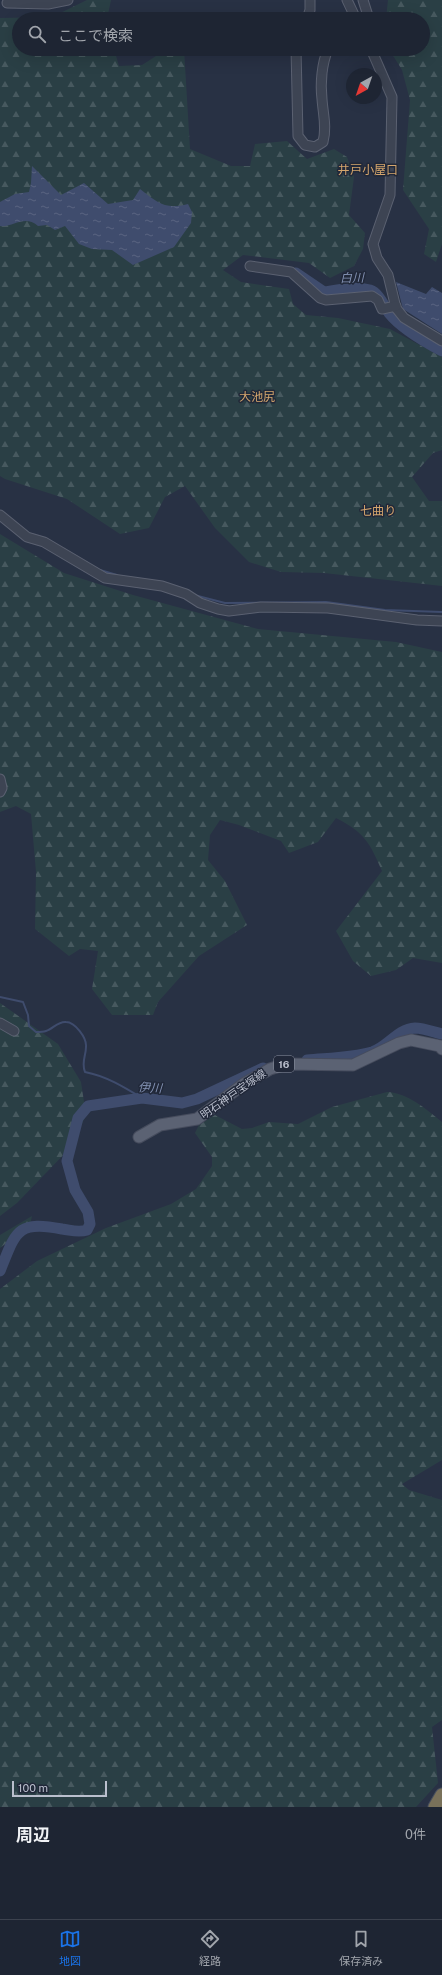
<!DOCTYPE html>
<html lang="ja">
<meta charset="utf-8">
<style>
:root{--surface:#1e2533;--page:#262d3b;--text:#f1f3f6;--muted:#a1a5ac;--line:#3c424e;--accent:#1a73e8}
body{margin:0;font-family:"Public Sans","Noto Sans JP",sans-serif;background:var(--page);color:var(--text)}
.compass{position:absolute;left:346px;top:68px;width:36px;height:36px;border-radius:50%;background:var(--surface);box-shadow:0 4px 16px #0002;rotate:220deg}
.scale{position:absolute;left:12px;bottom:10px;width:95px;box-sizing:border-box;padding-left:4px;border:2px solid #babfcd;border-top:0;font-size:11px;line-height:14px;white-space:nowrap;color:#babfcd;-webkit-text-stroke:3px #212839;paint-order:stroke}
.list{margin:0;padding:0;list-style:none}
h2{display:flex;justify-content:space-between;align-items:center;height:52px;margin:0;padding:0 16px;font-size:17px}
h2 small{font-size:13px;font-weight:400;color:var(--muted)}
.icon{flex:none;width:22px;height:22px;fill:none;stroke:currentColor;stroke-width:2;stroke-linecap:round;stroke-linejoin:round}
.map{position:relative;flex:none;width:442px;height:1807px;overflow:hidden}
.search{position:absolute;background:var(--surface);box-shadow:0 4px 16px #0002;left:12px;right:12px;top:12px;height:44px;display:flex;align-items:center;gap:10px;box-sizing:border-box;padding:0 14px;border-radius:22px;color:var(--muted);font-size:15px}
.sheet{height:112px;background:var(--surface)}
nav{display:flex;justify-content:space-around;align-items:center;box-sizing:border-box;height:56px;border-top:1px solid var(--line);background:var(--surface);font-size:11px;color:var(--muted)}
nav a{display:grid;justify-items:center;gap:2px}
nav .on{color:var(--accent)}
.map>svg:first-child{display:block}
.forest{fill:url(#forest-firs)}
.water{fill:url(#water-ripples)}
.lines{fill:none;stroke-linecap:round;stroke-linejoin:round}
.stream{stroke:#3f4c6d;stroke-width:2}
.river{stroke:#3f4c6d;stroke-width:11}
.minor-casing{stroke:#5b6171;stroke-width:11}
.major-casing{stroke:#464c5d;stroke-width:13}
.highway-casing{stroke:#474e5e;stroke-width:15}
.minor{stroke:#3d4453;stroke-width:9}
.major{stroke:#5b6273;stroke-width:11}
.highway{stroke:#79715a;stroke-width:13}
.labels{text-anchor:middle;stroke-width:3;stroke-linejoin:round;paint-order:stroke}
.shield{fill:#212839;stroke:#8c92a1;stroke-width:1}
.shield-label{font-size:10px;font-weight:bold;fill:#babfcd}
.street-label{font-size:11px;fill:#babfcd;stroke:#212839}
.neighbourhood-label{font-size:12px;fill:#d5a66d;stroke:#212839}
.water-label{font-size:12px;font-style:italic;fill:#8392b3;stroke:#212839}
</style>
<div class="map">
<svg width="442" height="1807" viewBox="0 0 442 1807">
<defs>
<pattern id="forest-firs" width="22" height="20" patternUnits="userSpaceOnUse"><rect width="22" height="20" fill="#2a3f45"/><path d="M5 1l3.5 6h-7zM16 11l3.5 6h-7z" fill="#47595f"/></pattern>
<pattern id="water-ripples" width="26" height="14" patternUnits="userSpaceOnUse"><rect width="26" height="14" fill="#3f4c6d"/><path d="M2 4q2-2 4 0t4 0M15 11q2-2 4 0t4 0" fill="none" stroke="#596481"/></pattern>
</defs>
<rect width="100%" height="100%" fill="#283144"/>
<g class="forest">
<path d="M87,0H111L107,19H19V49H114L119,66L142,65L167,49H184L190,149L231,166H250L255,144L287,141L307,159L334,149L347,157L354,177L349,215L365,233L363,249L354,266L330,278L309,263L243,255L223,270L241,282L289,289L293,304L306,315L338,318L390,329L442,357V450L433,453L412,477L429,501H442V586L324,573L281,572L249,562L215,528L185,486L165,497L149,528L120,534L67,499L5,479L0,476V18L52,17Z"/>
<path d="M388,0H442V244L436,262L424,254L429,229L403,190L410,100L402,70L389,49H423V19H386Z"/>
<path d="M0,534L64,573L133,595L258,629L396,642L442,652V963L413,958L396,970L371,976L353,961L336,931L382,871C370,843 364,832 336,818L318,842L289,853L281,841L239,825L220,820L210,835L208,860L225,881L247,925L199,956L158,1002L153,1015H112L92,989L98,951L80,949L69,956L35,929L36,872L31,814L16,806L0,812Z"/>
<path d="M0,1003L58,1044L81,1082L86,1115L71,1147L17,1203L0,1216Z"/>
<path d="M387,1092C408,1093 426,1109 442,1122V1460L402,1484L409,1490L442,1500V1720L432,1727L438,1783L416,1807H0V1289L37,1261L106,1228L171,1204L196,1189L212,1166V1157L195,1133L199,1125L215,1115L242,1129L252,1128L269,1122L298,1124L332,1107Z"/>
<path d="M32,1216L30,1225L0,1248V1235Z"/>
</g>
<g class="water">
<path d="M32,166L61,195L84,183L108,204L133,200L140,189C158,203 165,210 188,204L192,212L191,223L174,247L133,265L112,250L92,249L79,244L65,226L55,230L47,225L38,226C24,214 13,228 0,226V202L15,194L29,192L31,183Z"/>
<path d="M396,282L426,294L432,287L442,293V334L403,309Z"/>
</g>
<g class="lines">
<g class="stream">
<path d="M100,570L117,575"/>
<path d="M194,595L225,603L326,602L385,610L442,612"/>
<path d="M0,997L23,1002L28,1015L29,1026L36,1032C39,1032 43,1032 46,1031C53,1029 58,1021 66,1022C75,1022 87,1038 86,1047C86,1056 81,1062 85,1072C106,1076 124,1087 142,1098"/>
</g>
<g class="river">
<path d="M296,273L324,292C338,290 355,286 370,290C379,293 384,306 389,313C400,327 427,343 442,351"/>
<path d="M307,1060C329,1058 351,1058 372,1052C388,1047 397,1029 415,1028C423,1028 434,1032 442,1034"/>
<path d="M0,1271C16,1232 16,1220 62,1229C71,1230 78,1233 87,1230L90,1224L88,1212L75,1190L67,1161L78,1118L88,1106L142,1098L182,1103L197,1099L263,1068"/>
</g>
<defs>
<g id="minor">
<path d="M347,0L356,19"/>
<path d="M363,0L369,19"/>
<path d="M7,3L48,4L68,0"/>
<path d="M307,19L310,10V0"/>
<path d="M296,49L298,136L305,145L315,147L323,142C327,127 323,114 322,99C320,83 322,63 328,49"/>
<path d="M371,49L392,97L390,195L373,244L377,258L388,275L396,308L404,318L442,341"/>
<path d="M250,266L291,272L320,298L326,300L372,296L378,300L382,309L396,306"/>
<path d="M0,515L27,537L44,542L105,578L162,586L186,594L200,603L218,609L229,611L261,607L328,608L417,620L442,621"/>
<path d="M0,779L2,788L0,792"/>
<path d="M0,1023L14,1031"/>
</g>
<path id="major" d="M139,1137L160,1125L197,1119L245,1083L270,1069L286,1064L353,1065L399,1043L411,1040L440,1046L442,1049"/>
<path id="highway" d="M435,1807L442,1795"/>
</defs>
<use href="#minor" class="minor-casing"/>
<use href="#major" class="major-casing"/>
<use href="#highway" class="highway-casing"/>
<use href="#minor" class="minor"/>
<use href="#major" class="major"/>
<use href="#highway" class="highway"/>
</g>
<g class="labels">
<rect class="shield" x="274" y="1056" width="20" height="16" rx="3"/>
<g class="shield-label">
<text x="284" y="1068">16</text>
</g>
<g class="street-label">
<text transform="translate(233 1094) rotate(-35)" y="4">明石神戸宝塚線</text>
</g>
<g class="neighbourhood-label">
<text x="368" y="174">井戸小屋口</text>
<text x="257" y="401">大池尻</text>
<text x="378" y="515">七曲り</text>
</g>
<g class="water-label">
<text transform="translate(352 278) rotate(-1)" y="4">白川</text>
<text transform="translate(150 1088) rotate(3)" y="4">伊川</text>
</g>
</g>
</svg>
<svg class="compass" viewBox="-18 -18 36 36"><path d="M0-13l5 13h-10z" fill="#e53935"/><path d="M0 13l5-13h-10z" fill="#a1a5ac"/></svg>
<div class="scale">100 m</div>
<div class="search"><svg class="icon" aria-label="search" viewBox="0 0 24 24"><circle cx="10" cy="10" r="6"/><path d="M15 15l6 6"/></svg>ここで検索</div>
</div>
<section class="sheet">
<h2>周辺<small>0件</small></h2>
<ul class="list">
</ul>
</section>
<nav>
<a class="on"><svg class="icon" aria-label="map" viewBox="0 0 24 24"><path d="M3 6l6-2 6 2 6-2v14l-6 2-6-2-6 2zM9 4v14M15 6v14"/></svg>地図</a>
<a><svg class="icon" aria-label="directions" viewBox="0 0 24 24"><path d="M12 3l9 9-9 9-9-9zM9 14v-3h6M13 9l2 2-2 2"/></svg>経路</a>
<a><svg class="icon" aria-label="saved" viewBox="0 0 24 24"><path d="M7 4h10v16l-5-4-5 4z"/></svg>保存済み</a>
</nav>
